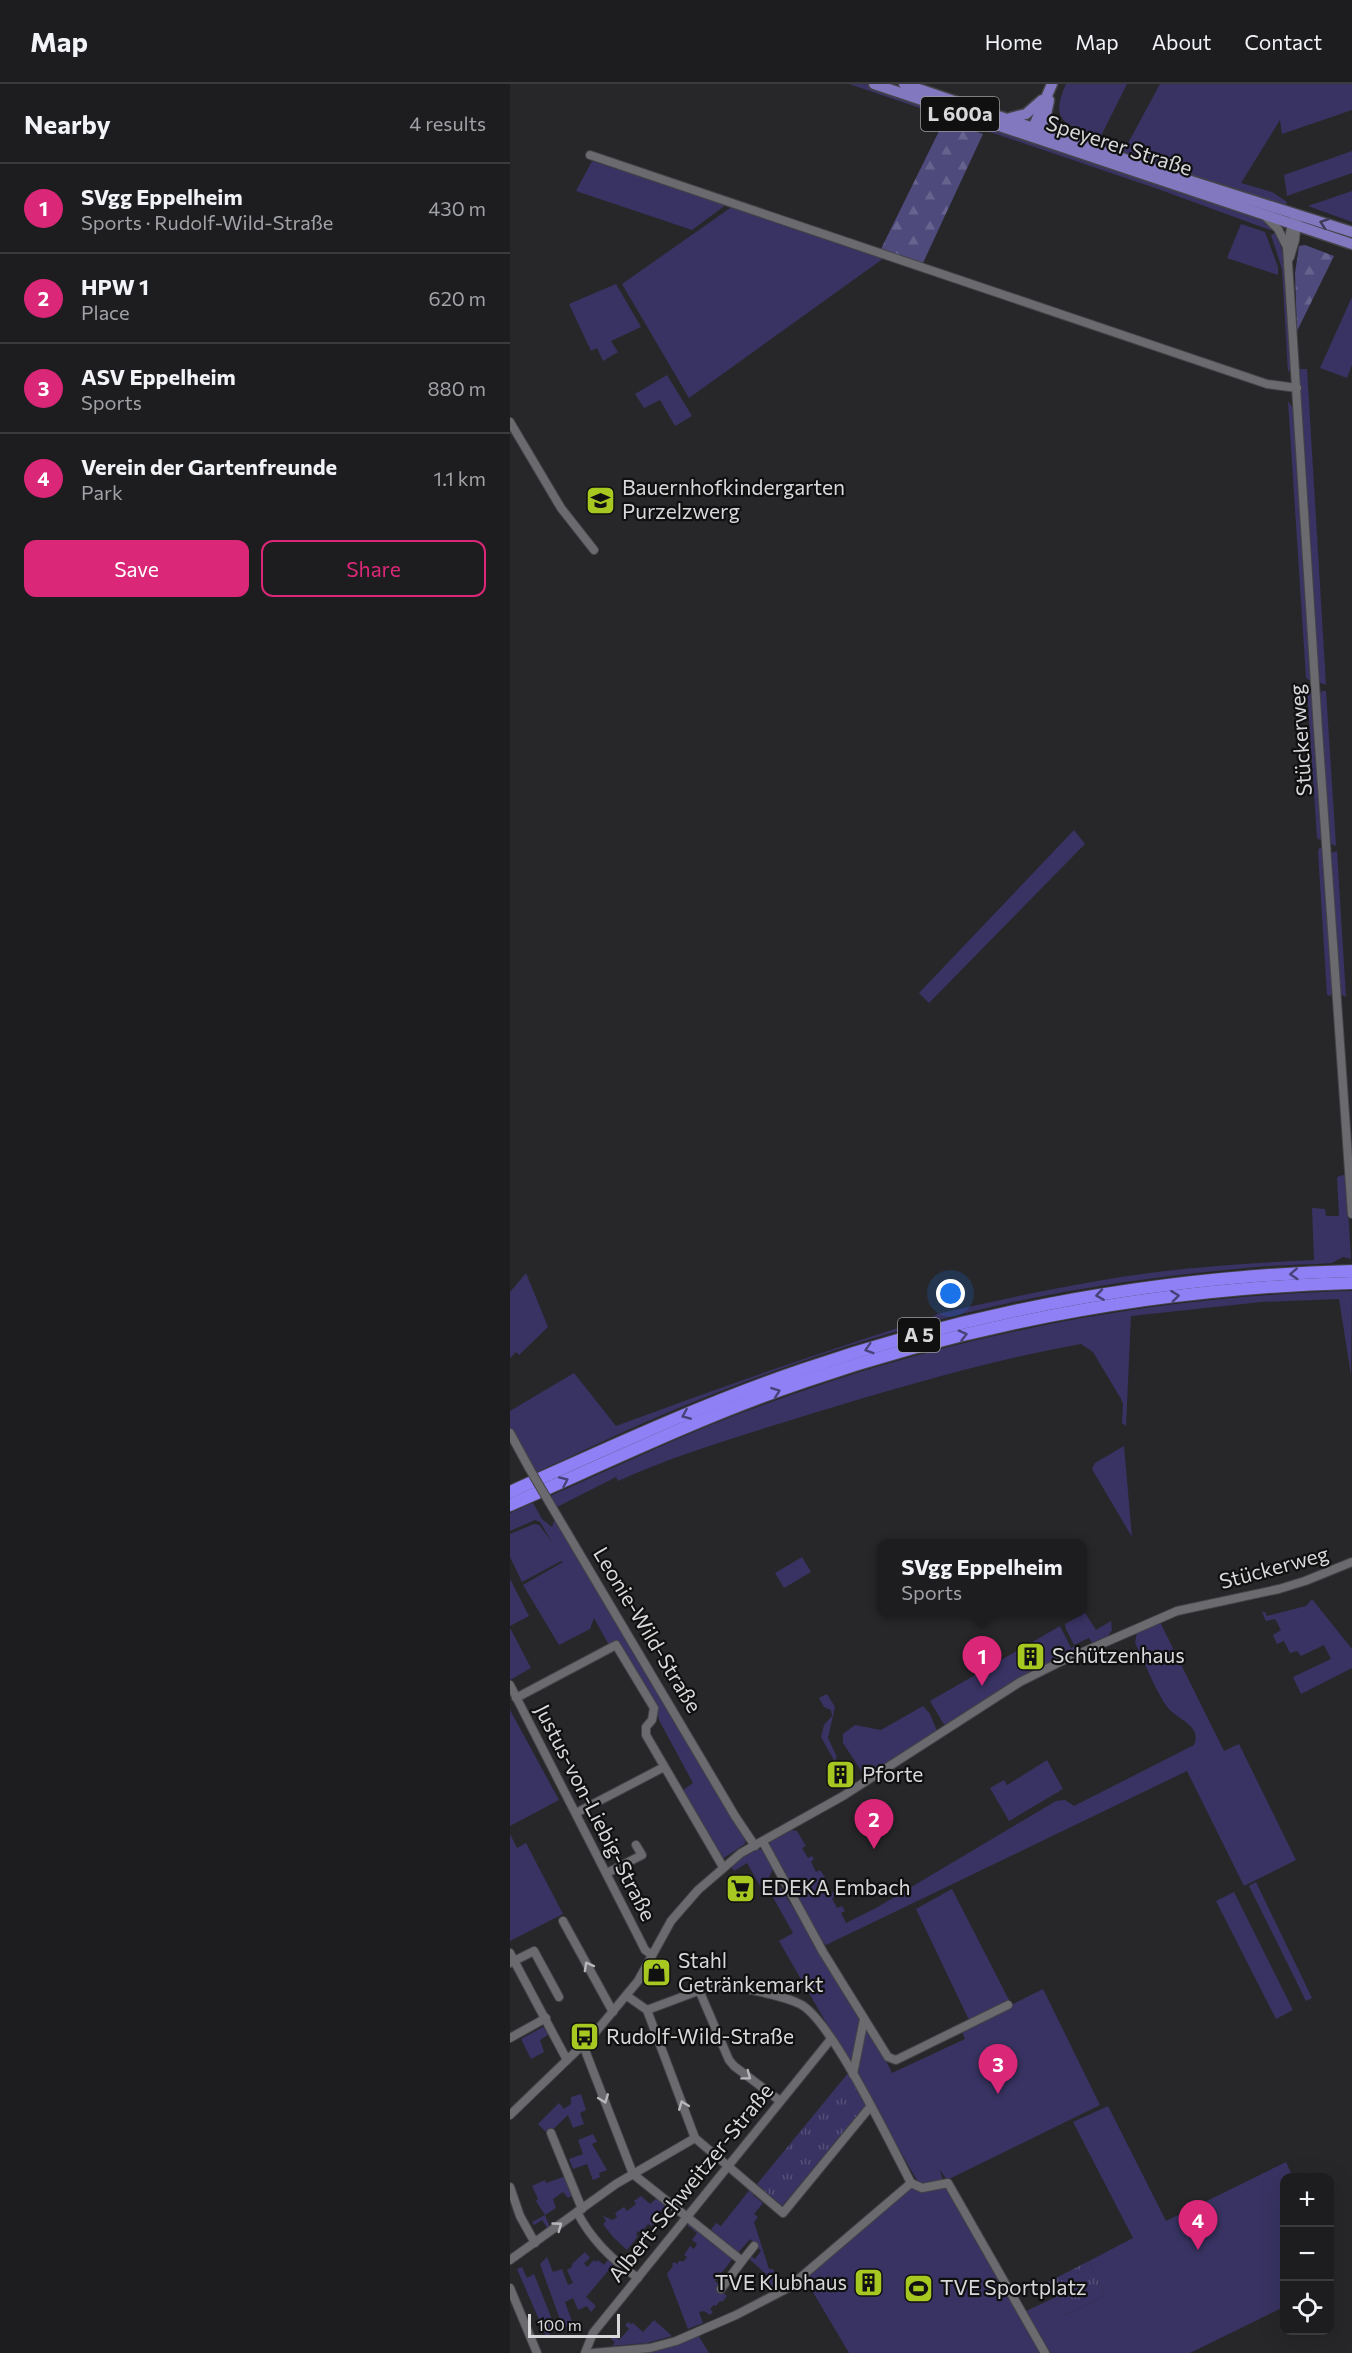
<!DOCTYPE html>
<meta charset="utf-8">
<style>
:root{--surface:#1d1d20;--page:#2a2a2d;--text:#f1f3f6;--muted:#a0a2a5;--line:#3b3b3e;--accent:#db2777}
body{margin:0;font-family:Commissioner,sans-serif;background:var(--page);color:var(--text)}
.controls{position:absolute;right:18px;bottom:18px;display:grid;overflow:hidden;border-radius:12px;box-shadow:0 6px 24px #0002}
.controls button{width:54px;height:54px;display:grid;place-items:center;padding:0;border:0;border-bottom:2px solid var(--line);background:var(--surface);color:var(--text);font:30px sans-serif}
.scale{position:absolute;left:18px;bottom:15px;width:92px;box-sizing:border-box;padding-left:6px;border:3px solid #d8d8db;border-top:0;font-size:16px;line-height:21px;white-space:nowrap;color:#d8d8db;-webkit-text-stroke:4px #101011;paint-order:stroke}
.you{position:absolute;left:441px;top:1210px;width:21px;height:21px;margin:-15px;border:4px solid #fff;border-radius:50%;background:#1a73e8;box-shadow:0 0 0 9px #1a73e833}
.badge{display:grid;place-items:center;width:39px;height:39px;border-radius:50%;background:var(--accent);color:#fff;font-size:20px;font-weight:700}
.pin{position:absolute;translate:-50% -50px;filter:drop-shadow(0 2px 3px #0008)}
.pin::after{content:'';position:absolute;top:32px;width:21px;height:18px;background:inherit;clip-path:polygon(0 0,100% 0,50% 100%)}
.popup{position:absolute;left:367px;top:1455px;width:210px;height:78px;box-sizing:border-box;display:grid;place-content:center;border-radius:12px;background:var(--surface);filter:drop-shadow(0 2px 4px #0005);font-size:20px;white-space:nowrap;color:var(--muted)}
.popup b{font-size:22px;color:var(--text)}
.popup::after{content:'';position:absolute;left:50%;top:100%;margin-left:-12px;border:12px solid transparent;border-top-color:var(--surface)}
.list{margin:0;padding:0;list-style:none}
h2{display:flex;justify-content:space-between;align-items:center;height:78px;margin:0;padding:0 24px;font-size:26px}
h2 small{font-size:20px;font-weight:400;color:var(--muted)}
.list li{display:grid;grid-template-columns:39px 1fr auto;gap:18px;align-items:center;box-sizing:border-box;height:90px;padding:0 24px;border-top:2px solid var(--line)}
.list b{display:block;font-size:22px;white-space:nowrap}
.list p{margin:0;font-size:20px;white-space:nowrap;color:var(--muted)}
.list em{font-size:20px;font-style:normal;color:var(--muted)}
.actions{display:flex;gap:12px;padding:18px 24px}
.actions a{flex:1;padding:14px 0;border:2px solid var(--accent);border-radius:12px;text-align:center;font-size:21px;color:var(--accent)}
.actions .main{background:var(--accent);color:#fff}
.icon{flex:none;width:33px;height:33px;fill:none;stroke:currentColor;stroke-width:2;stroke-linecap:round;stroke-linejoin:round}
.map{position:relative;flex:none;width:842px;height:2269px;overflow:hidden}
header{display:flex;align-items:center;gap:36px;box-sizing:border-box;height:84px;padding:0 30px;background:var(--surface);border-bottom:2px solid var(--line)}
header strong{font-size:28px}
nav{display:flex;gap:33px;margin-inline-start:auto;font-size:21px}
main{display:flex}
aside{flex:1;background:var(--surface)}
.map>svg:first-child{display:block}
.green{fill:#383362}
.forest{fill:url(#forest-firs)}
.park{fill:url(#park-tufts)}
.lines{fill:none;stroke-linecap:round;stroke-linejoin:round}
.minor-casing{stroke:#444347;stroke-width:10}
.major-casing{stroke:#444347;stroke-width:13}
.highway-casing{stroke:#444347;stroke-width:14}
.minor{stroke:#6b6b6f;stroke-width:8}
.major{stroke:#8178bf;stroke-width:10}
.highway{stroke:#8f80f5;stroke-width:12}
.minor-bridge-casing{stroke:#444347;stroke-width:10;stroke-linecap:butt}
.minor-bridge{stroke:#6b6b6f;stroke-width:8}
.oneway{stroke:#3d3a57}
.oneway2{stroke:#494278}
.oneway3{stroke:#b7b7bb}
.labels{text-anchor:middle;stroke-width:4.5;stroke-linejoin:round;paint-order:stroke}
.shield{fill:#101011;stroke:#9c9c9e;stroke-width:1.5}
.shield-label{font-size:20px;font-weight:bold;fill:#d8d8db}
.street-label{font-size:21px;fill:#d8d8db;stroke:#101011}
.poi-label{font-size:21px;fill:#d8d8db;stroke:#101011;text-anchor:start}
</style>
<header>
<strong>Map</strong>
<nav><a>Home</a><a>Map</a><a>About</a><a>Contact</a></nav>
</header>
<main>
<aside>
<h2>Nearby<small>4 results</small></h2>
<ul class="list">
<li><span class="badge">1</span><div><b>SVgg Eppelheim</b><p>Sports · Rudolf-Wild-Straße</p></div><em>430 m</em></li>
<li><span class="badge">2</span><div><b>HPW 1</b><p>Place</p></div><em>620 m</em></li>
<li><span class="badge">3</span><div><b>ASV Eppelheim</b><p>Sports</p></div><em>880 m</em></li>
<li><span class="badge">4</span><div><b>Verein der Gartenfreunde</b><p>Park</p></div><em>1.1 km</em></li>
</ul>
<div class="actions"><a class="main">Save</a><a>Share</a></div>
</aside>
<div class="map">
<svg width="842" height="2269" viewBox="0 0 842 2269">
<defs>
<pattern id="forest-firs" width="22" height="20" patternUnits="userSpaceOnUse" patternTransform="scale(1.5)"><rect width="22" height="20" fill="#4e4a7c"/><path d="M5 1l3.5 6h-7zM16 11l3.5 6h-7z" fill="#67638e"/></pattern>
<pattern id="park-tufts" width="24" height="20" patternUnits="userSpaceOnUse" patternTransform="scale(1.5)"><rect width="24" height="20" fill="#383362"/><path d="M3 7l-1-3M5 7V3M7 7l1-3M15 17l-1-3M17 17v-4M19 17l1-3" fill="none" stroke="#545078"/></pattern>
</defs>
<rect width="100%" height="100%" fill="#27272a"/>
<g class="green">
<path d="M339,0H358L686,111L755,136L764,145L760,146L648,105Z"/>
<path d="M556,0H617L591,52C558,41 538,40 556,0Z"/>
<path d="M650,0H842V26L772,50L770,36L731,99L762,108L777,118L775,123L555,48L543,39L548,37L573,49L617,61Z"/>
<path d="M842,67V89L777,112L774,91Z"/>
<path d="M82,77L217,120L182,146L66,107Z"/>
<path d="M842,107V138L798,122Z"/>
<path d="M223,122L374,174L179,314L112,200Z"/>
<path d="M731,140L755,148L768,183V191L717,174Z"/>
<path d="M765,149C781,173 779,251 781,283L778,289L772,185L761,151Z"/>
<path d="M106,200L131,243L101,257L108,268L93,277L87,264L81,267L59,220Z"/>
<path d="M842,213V281L837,294L810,284Z"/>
<path d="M789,285H797L816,601L808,598Z"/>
<path d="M157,291L182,332L165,342L150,316L134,324L125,310Z"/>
<path d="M778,317L784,326L801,597L796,594Z"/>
<path d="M800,604H803L812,755L810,756L807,754L797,605Z"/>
<path d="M812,607H816L826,762L819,759L809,610Z"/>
<path d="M564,746L575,760L419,919L409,909Z"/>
<path d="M809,764H813L822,909L820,912L817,911L808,768Z"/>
<path d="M827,767L836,913L829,909L820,769Z"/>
<path d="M836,1090L841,1175L833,1173L822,1179C794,1181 765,1181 736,1184C649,1192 562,1204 477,1224C372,1248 271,1282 171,1323C122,1343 75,1366 27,1388L0,1344V1327L64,1289L106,1342C211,1303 316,1266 423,1233L427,1230C488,1216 549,1203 611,1193C675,1183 740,1179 804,1176L802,1124L815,1125L816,1132H829L827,1093Z"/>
<path d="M16,1189L38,1243L9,1271L6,1268L0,1274V1208Z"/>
<path d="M842,1207L841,1291L829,1215L751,1218L621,1232L616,1342L612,1339L613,1320L611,1315L583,1268L571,1260C481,1276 394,1302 307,1328C240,1349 172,1368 108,1397L106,1393L47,1423L40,1412C111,1381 180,1347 253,1321C442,1251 640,1212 842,1207Z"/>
<path d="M614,1362L622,1453L582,1385L585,1379Z"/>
<path d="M23,1419L32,1435L42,1443L45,1434L236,1754L235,1760L212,1775L173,1706L183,1699L149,1636L147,1627L107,1557L99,1561L84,1534L80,1545L49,1561L13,1501L53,1478L51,1477L12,1498L0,1473V1450L24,1440L29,1441L42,1458L30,1438L25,1436L0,1447V1429Z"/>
<path d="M292,1473L301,1488L274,1504L265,1489Z"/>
<path d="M0,1495L19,1532L0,1542Z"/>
<path d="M802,1515L842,1565V1584L791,1610L783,1593L821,1575L814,1561L791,1572L787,1567L780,1569L774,1557L767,1560L763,1551L771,1546L765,1535L756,1537L752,1528H755L757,1532L796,1522Z"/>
<path d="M575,1529L586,1546L601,1537L602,1546L598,1552L582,1559L579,1554L564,1561L556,1545L555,1540Z"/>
<path d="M650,1538L714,1667L729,1660L786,1776L734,1802L677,1687L316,1861L310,1855L259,1762L260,1758L280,1746L287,1747L296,1762L292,1764L298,1774L302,1772L304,1775L301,1778L306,1788L310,1786L318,1798L314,1800L319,1810L324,1808L326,1812L322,1814L327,1824L332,1822L335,1827L331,1829L336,1839L366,1824L546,1717L555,1716L564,1722L684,1661C692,1643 671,1637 660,1626C648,1614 634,1576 625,1559L627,1548Z"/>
<path d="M550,1542L561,1564L564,1562L566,1566L521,1587L435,1641L433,1639L420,1617Z"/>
<path d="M0,1544L21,1584L0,1596Z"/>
<path d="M317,1610L325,1623L318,1654L327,1673L325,1674L331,1684L329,1685L311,1653L314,1641L322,1632L321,1626L314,1623L309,1614Z"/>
<path d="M413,1622L420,1630L427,1647L361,1690L352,1688L333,1659V1650L345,1641L371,1646Z"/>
<path d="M0,1626L49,1716L0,1742Z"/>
<path d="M537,1676L553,1705L499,1737L480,1704L494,1696L497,1701Z"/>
<path d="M0,1750L7,1764L16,1759L53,1830L0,1857Z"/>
<path d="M249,1765L253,1766L263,1785L253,1807L237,1779L224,1787L220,1781L242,1767Z"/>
<path d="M265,1795L364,1952L382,1989L455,1955L451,1946L533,1905L590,2021L437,2096L430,2086L433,2097L532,2269H339L294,2193L408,2098L269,1857L283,1849L260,1808Z"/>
<path d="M746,1798L802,1914L796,1917L739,1802Z"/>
<path d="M442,1805L500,1918L459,1936L406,1825Z"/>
<path d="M724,1808L783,1926L766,1935L706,1817Z"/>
<path d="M33,1943L39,1950L30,1956L34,1968L21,1975L11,1955Z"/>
<path d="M71,2010L76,2026L70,2029L74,2040L63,2044L58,2031L38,2050L28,2040L49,2019L54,2025L61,2020V2013Z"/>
<path d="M598,2022L656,2137L776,2078L783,2093L774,2094V2223L680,2269H539L516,2227L546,2213L555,2231L595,2212L579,2177L623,2154L563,2038Z"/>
<path d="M83,2050L87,2058L82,2060L97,2086L89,2089L90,2093L83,2096L77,2080L63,2085L59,2075L73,2070L68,2056Z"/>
<path d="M56,2092L63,2111L58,2114L53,2108L43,2115L46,2124L35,2131L40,2143L38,2145L32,2136L24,2141L22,2138L35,2131L26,2117L28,2115L22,2102L35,2096L36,2099Z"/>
<path d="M241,2104L245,2107L243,2111L253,2119L244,2130L248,2133L244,2138L259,2185H263L271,2203L263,2208L256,2190L238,2174L241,2172L245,2175L251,2167L240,2155L228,2169L200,2147L206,2139L211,2142Z"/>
<path d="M131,2112L140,2120L148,2113L158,2121L147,2130L149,2132L142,2142L138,2140L131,2149L128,2147L126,2150L128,2152L117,2166L103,2153L93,2140L96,2137L93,2132L103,2136L107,2133L105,2129L114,2123L117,2127L126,2120L124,2117Z"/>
<path d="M179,2139L224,2173L205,2197L209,2201L206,2203L217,2212L212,2218L210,2217L206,2222L204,2221L200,2225L203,2228L200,2231L194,2227L189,2228L193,2239L178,2245L157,2190L163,2182L162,2180L164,2178L167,2180L169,2177H174L177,2173L174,2171L180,2162L184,2165L187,2160L182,2156L187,2149L177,2141Z"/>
<path d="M75,2168L80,2174L74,2179L77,2183L84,2176L86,2178L88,2176L94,2181L98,2176L103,2181L76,2213L86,2222L81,2228L77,2222L68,2226L63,2214L55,2218L63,2240L53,2244L30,2180L37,2173L43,2188L52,2185L58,2201L63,2199L57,2186L62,2183V2180Z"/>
<path d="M12,2183L17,2194L24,2190L45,2243L38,2246L40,2253L37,2254L7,2185Z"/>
<path d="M144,2236L162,2252L137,2259L102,2262L105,2258L101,2255L104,2251L109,2256L119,2245L115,2241L118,2238L121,2240L123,2239L133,2248Z"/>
<path d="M188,2251L199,2269H113Z"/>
</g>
<g class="forest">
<path d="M434,37L473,50L412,181L370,167Z"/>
<path d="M795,161L824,172L787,247L785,189L789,162Z"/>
</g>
<g class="park">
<path d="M339,1988L356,2021L272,2122L247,2100Z"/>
<path d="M579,2177L595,2212L555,2231L538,2198Z"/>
</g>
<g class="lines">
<defs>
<g id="minor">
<path d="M80,71L757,300L787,304"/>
<path d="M755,132L768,145L777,163"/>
<path d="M783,135L777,163L808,646L842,1130"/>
<path d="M780,173L785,156L787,136"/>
<path d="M0,338L51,424L84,466"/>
<path d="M0,1349L19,1384"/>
<path d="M39,1418L225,1732L245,1762"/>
<path d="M0,1601L128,1852L135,1866L142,1871"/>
<path d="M6,1614L106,1561L144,1624L142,1636L136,1643V1651L213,1783"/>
<path d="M66,1729L154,1683"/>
<path d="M253,1758L313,1868L378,1973L386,1976L498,1921"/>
<path d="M97,1789L132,1771L126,1761"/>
<path d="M53,1837L103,1928"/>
<path d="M0,1869L57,1976"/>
<path d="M0,1879L24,1867L49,1913"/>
<path d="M189,1906L219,1976L224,1982L270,2017"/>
<path d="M117,1912L137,1926L204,1901L215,1900C239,1907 268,1909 290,1920C321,1935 382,2063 401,2099"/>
<path d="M137,1926L185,2054L273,2129L360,2023"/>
<path d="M0,1954L36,1934"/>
<path d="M73,1961L123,2090L232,2177L211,2205"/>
<path d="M343,1990L354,1935"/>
<path d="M0,2031L84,1950L128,1897L161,1837L188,1806L231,1769L333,1712L510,1598L550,1578L667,1527L769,1505L795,1497L842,1478"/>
<path d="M41,2049L72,2125"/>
<path d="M401,2099L412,2104L438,2099L535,2269"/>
<path d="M0,2103L10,2132L25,2159"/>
<path d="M67,2128C81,2155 103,2177 128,2194"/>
<path d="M0,2176L106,2100L185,2054"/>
<path d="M232,2177L244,2162"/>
<path d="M0,2204L27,2269"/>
<path d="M75,2269L83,2249L321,1955"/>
<path d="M83,2269L140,2264L166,2257L226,2231L278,2204L401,2099"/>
</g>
<g id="major">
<path d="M364,0L842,160"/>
<path d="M394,0L665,92L842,148"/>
<path d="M500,34L516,30L532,16"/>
<path d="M525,50C534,42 537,27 539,16"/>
<path d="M520,51L542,0"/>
</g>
<g id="highway">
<path d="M0,1408C96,1365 192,1320 292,1286C469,1225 655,1192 842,1187"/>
<path d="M0,1421C98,1378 195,1331 296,1297C472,1237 656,1204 842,1199"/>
</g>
</defs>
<use href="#minor" class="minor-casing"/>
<use href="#major" class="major-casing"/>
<use href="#highway" class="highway-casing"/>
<use href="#minor" class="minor"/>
<use href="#major" class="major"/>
<use href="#highway" class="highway"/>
<defs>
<path id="minor-bridge" d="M19,1384L39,1418"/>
</defs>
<use href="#minor-bridge" class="minor-bridge-casing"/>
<use href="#minor-bridge" class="minor-bridge"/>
</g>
<defs><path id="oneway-chevron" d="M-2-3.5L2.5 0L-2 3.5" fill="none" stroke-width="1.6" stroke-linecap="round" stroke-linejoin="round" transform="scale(1.5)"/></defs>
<use class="oneway" href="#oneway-chevron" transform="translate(814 139) rotate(-161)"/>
<g class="oneway2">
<use href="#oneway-chevron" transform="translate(784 1190) rotate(177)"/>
<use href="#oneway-chevron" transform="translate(590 1211) rotate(171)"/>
<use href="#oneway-chevron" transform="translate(665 1212) rotate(-7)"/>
<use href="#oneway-chevron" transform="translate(453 1251) rotate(-14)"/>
<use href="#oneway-chevron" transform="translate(359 1265) rotate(163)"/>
<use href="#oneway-chevron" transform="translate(266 1308) rotate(-20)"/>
<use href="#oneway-chevron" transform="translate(176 1331) rotate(157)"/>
<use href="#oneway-chevron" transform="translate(54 1397) rotate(-24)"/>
</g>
<g class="oneway3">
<use href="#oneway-chevron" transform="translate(78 1882) rotate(-119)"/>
<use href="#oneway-chevron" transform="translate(237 1992) rotate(37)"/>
<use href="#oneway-chevron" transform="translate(94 2015) rotate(69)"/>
<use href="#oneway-chevron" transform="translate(173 2021) rotate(-111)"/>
<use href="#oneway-chevron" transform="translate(48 2142) rotate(-36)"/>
</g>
<defs>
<symbol id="school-square" viewBox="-11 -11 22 22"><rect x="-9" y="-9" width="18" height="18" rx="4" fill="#a7c820" stroke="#101011"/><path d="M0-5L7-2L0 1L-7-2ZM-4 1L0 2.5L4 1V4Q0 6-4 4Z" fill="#111"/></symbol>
<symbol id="building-square" viewBox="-11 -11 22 22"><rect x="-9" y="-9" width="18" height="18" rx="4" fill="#a7c820" stroke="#101011"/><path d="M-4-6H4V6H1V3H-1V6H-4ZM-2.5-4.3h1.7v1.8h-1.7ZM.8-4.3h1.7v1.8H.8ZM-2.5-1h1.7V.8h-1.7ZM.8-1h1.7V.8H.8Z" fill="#111"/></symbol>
<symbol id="supermarket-square" viewBox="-11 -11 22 22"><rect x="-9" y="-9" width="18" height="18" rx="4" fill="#a7c820" stroke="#101011"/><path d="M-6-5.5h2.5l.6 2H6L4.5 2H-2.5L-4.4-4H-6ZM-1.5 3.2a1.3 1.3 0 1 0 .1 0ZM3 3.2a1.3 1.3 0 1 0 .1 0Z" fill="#111"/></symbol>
<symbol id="shop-square" viewBox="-11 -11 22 22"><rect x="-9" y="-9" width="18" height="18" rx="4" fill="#a7c820" stroke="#101011"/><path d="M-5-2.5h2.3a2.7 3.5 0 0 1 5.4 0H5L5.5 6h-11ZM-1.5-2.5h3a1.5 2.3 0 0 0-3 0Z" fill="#111"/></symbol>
<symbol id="bus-square" viewBox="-11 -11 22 22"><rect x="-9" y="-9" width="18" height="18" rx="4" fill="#a7c820" stroke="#101011"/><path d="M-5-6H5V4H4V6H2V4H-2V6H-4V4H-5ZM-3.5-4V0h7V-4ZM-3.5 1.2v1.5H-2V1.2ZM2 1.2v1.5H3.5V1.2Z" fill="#111"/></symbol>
<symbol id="stadium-square" viewBox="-11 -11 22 22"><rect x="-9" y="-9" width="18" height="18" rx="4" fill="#a7c820" stroke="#101011"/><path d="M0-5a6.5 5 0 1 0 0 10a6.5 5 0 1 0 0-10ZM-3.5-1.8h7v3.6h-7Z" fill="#111"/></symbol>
</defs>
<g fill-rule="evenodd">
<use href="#school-square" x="74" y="400" width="33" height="33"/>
<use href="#building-square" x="504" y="1556" width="33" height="33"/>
<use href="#building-square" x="314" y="1674" width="33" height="33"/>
<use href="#supermarket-square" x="214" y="1788" width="33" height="33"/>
<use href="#shop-square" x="130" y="1872" width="33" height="33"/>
<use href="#bus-square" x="58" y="1936" width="33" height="33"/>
<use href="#building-square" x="342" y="2182" width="33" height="33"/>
<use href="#stadium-square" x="392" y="2188" width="33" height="33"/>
</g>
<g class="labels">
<g class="shield">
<rect x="411" y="13" width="78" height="34" rx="4.5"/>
<rect x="388" y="1234" width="42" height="34" rx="4.5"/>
</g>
<g class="shield-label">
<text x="450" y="37">L 600a</text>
<text x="409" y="1258">A 5</text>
</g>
<g class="street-label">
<text transform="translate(609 62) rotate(18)" y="7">Speyerer Straße</text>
<text transform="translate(791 656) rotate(-94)" y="7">Stückerweg</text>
<text transform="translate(764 1484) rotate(-15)" y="7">Stückerweg</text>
<text transform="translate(137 1546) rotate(59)" y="7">Leonie-Wild-Straße</text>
<text transform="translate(85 1729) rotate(63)" y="7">Justus-von-Liebig-Straße</text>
<text transform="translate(181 2099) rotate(-51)" y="7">Albert-Schweitzer-Straße</text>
</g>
<g class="poi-label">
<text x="112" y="411">Bauernhofkindergarten<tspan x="112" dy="24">Purzelzwerg</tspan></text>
<text x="542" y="1579">Schützenhaus</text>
<text x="352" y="1698">Pforte</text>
<text x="251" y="1811">EDEKA Embach</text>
<text x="168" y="1884">Stahl<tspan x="168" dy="24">Getränkemarkt</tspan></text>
<text x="96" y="1960">Rudolf-Wild-Straße</text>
<text x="337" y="2206" text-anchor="end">TVE Klubhaus</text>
<text x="430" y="2211">TVE Sportplatz</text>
</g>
</g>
</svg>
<div class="controls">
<button>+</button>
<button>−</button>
<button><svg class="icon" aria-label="locate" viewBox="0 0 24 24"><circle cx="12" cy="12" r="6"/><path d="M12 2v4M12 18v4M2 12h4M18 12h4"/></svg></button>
</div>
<div class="scale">100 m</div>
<div class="you"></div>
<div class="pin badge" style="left:472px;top:1602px">1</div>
<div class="popup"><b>SVgg Eppelheim</b>Sports</div>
<div class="pin badge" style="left:364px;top:1765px">2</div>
<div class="pin badge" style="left:488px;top:2010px">3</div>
<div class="pin badge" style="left:688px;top:2166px">4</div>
</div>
</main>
